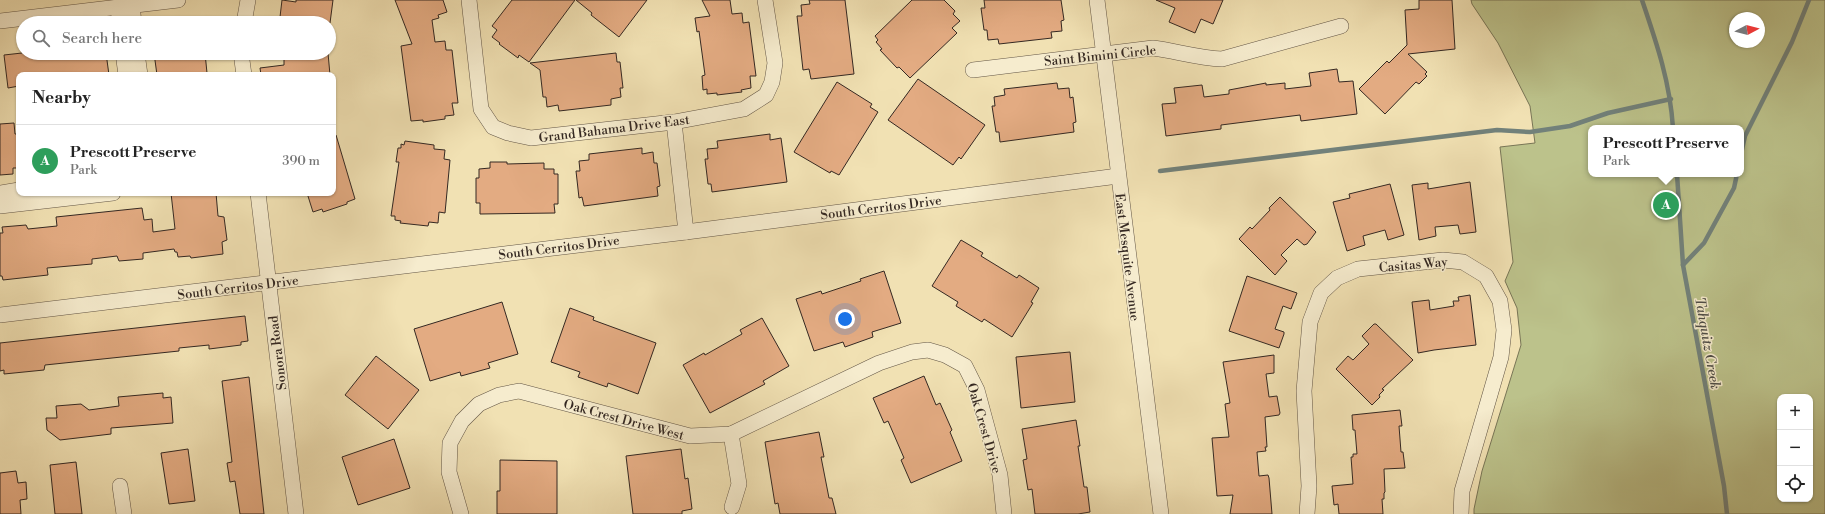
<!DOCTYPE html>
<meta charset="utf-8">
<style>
:root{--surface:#fff;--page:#f2f2f2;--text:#222;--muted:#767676;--line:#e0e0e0;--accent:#8f2418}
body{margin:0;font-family:"Libre Bodoni",serif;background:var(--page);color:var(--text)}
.controls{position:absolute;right:12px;bottom:12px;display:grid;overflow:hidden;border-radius:8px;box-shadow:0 1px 3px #0004}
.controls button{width:36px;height:36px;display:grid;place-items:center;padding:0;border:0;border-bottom:1px solid var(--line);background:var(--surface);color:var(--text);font:20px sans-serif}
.compass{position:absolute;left:1729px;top:12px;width:36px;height:36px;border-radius:50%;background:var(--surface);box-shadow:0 1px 3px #0004;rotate:83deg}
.you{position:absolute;left:845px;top:319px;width:14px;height:14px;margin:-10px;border:3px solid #fff;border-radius:50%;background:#1a73e8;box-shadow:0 0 0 6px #1a73e833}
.badge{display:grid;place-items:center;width:26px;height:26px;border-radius:50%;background:var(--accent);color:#fff;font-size:13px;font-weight:700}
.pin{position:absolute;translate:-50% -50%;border:2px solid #fff;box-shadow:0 1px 4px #0006}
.popup{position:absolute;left:1588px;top:125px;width:156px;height:52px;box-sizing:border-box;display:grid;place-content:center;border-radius:8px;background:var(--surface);filter:drop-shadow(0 1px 3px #0005);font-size:13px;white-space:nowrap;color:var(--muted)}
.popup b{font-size:15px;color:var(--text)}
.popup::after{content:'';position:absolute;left:50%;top:100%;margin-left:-8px;border:8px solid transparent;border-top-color:var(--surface)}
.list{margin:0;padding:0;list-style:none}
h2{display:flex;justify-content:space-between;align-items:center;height:52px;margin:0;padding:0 16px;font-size:17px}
h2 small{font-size:13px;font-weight:400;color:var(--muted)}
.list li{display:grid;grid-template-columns:26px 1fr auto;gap:12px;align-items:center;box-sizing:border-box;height:72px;padding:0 16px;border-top:1px solid var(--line)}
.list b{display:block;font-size:15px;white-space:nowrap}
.list p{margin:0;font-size:13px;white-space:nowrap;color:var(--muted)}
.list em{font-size:13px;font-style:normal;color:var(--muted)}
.icon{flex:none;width:22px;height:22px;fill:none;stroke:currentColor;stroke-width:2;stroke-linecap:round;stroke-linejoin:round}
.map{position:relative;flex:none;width:1825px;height:514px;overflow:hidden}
.search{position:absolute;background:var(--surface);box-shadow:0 1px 3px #0004;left:16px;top:16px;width:320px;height:44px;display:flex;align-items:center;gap:10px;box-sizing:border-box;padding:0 14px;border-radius:22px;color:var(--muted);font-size:15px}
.panel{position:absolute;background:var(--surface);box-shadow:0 1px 3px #0004;left:16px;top:72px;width:320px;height:124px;border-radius:8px}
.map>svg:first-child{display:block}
.green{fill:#bcc28b;stroke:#787556;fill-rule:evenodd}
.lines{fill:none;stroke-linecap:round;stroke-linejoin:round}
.stream{stroke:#72817a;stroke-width:4.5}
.building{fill:#e3ab82;stroke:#342822}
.minor-casing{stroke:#635646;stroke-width:16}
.minor{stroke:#f6ecce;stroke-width:15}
.labels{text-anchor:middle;stroke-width:3;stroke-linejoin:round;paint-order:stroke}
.street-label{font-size:13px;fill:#342822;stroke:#f6ecce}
.water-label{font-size:14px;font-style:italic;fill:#4e4d47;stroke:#f6ecce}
</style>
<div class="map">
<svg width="1825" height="514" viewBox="0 0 1825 514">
<rect width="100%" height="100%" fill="#f1e1b3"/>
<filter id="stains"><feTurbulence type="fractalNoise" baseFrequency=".005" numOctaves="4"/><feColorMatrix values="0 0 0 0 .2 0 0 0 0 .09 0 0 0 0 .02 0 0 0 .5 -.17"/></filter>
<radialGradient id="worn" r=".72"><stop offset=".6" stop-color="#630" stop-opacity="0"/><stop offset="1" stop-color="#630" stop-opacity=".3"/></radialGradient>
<path class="green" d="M1471,0H1825V514H1474V509L1482,471L1521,345L1517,308L1505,281L1513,262L1500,147L1535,143L1530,106L1498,43L1472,4ZM1735,18H1759V42H1735ZM1591,128H1741V174H1591ZM1780,397H1810V499H1780Z"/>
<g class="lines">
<g class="stream">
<path d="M1642,0C1657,44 1670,82 1673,128"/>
<path d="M1741,154L1745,136L1792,42L1809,0"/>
<path d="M1160,171L1497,130L1530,132L1570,126L1608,113L1671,99"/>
<path d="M1677,174L1683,265L1724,486L1727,514"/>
<path d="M1683,265L1704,243L1734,188L1737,174"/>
</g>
</g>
<g class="building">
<path d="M282,0L296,2V0H333L330,23H285L286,18L280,17Z"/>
<path d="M395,0H443L447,12L438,15L439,18L432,20L435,42L445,41L446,50H452L458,103H452L454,115L445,116V119L423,122V120L411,121L401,46L412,44Z"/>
<path d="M512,0H575L529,62L519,55L518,58L499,44L500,43L492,37L497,30L492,26Z"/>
<path d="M576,0H647L619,37L591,15L592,13Z"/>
<path d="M702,0H730L732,14L742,13L743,23L749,22L756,76H750L751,88L741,90L742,92L717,95V93L707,94V89L703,90L702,76L705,75L699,31L697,32L695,18L710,16Z"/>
<path d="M809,0H845L854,74L811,79L809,69L803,70L797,16H802L801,5L810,4Z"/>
<path d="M912,0H944L955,11L953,14L960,21L952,28L957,33L910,78L899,67L897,68L880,50L882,49L876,42L878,40L875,36Z"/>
<path d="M984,0H1061L1064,20L1061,21L1062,31L1051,32L1052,38L999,44L998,39L988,40L987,30H984L981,8H985Z"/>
<path d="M1156,0H1223L1213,24L1201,19L1195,33L1169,22L1175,8Z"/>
<path d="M1419,0H1452L1455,49L1408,54L1427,72L1425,74L1427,76L1419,84L1416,82L1385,114L1359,89L1387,61L1389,63L1407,45L1405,10L1419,9Z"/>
<path d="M22,53H106L109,75H19V86L8,88L4,55Z"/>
<path d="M154,53H205L207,73L198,75H157Z"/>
<path d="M293,53H328L330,75H261L260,68L284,65V58L293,57Z"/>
<path d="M616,53L617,62H620L623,88H620L621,97L611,99V105L559,111L558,105L547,107L546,97H543L540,70L530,63Z"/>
<path d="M1337,69L1339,82L1353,81L1357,114L1301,121L1300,115L1221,125V129L1166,136L1162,104L1176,103L1174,88L1202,85L1204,97L1229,94V90L1266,83V85L1285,83V89L1311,86L1309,73Z"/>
<path d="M918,79L985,125L961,159L959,157L953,165L888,120Z"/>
<path d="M837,82L872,104L870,107L878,112L839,175L831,171L830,173L794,152Z"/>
<path d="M1057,83L1058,89L1069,88L1070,98L1073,97L1076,122L1073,123L1074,132L1000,142L999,132H996L992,106H995L994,97L1005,95L1004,89Z"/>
<path d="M14,123L15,134H19V168H13V174L0,175V124Z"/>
<path d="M770,134V140L781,138L787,182L712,192L711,184H708L705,159H708L707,149L718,148L717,141Z"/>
<path d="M336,135L355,199L347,202V204L323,212L322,209L313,212L307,193H333V136Z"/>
<path d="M405,141L434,145V149L445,150L444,159L450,160L445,213L439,212L438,223L429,222L428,226L400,223L401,221L395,220V216H391L399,162H396L398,148H401V144L404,145Z"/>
<path d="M642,148V154L653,152L654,163H657L660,186L657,187L658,196L584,206L582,197L579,198L576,171H580L579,161L589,160V154Z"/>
<path d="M490,162H507V164L544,163V169H554V174H558V204H554L555,213L480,214V203H476V178H479V169L490,168Z"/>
<path d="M1470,182L1476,232L1460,234L1458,225L1435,227L1436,236L1419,240L1412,185L1428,183V189Z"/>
<path d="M1390,184L1404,235L1388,240L1385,230L1363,236L1365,245L1347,251L1333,202L1350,198L1349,194Z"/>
<path d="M171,193H216L218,216L224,217L227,240L222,242L223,254L191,258L190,256L178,257L177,252H175L174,249L143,253V259L119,261L117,256L92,259V264L47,268L48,275L3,280L2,276H0V233H3L2,227L26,225L28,229L57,226L56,217L142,208L144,220L152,219L153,232L175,229Z"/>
<path d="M1280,197L1316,232L1307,244L1304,245L1297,239L1281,255L1287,261L1275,275L1239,239L1250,227L1252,229L1270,210L1269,208Z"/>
<path d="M961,240L983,253L981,256L1017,278L1019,275L1039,288L1031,302L1033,303L1012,337L984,319L982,322L956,306L958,302L932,286Z"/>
<path d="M884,271L901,323L872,332L873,337L845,347L843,342L814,351L796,299L821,291L822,294L861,281L860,279Z"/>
<path d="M1247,276L1297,293L1291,309L1283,306L1275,329L1284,332V334L1279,348L1229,331Z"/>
<path d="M1470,295L1476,345L1434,350L1418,353L1412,302L1429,300L1430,310L1454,306L1453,301H1459L1458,297Z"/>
<path d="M502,302L518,354L488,363L490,368L461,376L460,372L430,381L414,329Z"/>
<path d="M570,308L594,317L593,320L656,343L638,394L608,383L607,387L578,377L580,372L551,362Z"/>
<path d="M245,316L248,341L241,342V345L209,349V345L179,348V351L45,365L44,370L4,374V370L0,371V343Z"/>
<path d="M762,318L789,366L763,381L765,384L710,413L683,365L704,353L705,355L742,334L740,330Z"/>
<path d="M1374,324H1376L1413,360L1382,389L1384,390L1379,395L1380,397L1372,405L1336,369L1348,356L1353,360L1369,344L1362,336Z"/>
<path d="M1070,352L1075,402L1021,408L1016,357Z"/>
<path d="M1274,355V373L1266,374L1269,397L1277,396L1280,413L1279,415L1265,417L1267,447H1265L1266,451L1257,452L1259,476L1268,475L1269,478L1272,514H1230L1233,495L1217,496L1212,438L1229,437L1225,404L1230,403L1223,362Z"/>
<path d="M376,356L419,390L388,429L345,395Z"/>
<path d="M924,376L936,405L940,403L952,430L950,432L962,461L911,483L901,460L904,458L888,421L884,423L873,398Z"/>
<path d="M249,377L255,431L264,514H240L235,481L230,482L227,463L232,462L222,381Z"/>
<path d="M163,393V398L171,397L173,423L111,428V434L60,440L47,430L46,418H57L56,406L81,404L89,410L119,406L118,397Z"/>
<path d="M1400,410L1402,426H1399L1401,452H1403L1405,468L1384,469L1385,492L1384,493V499H1382L1383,514H1339L1338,504L1334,505L1332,486L1353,484L1351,457H1353V454H1357L1355,430H1353L1352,415Z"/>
<path d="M1076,420L1080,446H1078L1084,487H1087L1090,512L1078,514H1035L1032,489L1028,490L1023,460L1027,459L1022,429Z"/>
<path d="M819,432L824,457H821L829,498H832L836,514H780L778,503L775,504L765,442Z"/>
<path d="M394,439L410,488L358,505L342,457Z"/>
<path d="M188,449L195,501L169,504L161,453Z"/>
<path d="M681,449L685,479L688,478L692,509L682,511V514H633L626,456Z"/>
<path d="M500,460L557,461V514H497V491H500Z"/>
<path d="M76,462L82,514H55L50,465Z"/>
<path d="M16,471L18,483L26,482L27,499L20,500L21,514H0V473Z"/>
</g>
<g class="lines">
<defs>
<g id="minor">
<path d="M469,0L481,109L493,127L508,133L531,138L674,122L744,109L766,95L772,82L775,63L765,0"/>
<path d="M1097,0L1161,514"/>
<path d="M132,5L134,23"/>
<path d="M118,7L120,23"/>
<path d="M0,21L178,0"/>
<path d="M244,23L248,0"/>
<path d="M123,53L126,75"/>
<path d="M137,53L140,75"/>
<path d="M241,53L244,75"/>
<path d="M973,70L1153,48C1176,51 1198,58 1222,59L1341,26"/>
<path d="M674,122L686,232"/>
<path d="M0,193L19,190"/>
<path d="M258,193L296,514"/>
<path d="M0,206L113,193"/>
<path d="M0,315L686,232L1118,176"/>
<path d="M731,434L739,484L732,507"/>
<path d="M120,486L124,514"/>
<path d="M461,514L449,472L450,443L462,421L479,404L499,395L519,391L690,436L731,434L879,363L912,352L928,350L945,355L965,366L977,390L1000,475L1004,514"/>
<path d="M1307,514L1309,486L1304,391L1310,322L1321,293L1337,278L1358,269L1443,260L1463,262L1486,276L1500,301L1504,330L1501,357L1462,491L1461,514"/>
</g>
</defs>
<use href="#minor" class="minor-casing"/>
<use href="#minor" class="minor"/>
</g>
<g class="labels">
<g class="street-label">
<text transform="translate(1100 55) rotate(-6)" y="5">Saint Bimini Circle</text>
<text transform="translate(614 128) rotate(-7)" y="5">Grand Bahama Drive East</text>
<text transform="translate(881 207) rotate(-7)" y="5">South Cerritos Drive</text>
<text transform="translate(559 247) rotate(-7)" y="5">South Cerritos Drive</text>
<text transform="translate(1128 257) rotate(83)" y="5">East Mesquite Avenue</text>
<text transform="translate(1413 264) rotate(-5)" y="5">Casitas Way</text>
<text transform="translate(238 287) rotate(-7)" y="5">South Cerritos Drive</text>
<text transform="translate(277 353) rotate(-97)" y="5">Sonora Road</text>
<text transform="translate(624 419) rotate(15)" y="5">Oak Crest Drive West</text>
<text transform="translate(985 428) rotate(74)" y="5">Oak Crest Drive</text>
</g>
<g class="water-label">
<text transform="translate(1708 343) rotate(80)" y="5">Tahquitz Creek</text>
</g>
</g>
<rect width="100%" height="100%" filter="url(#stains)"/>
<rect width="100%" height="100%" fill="url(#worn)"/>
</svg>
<div class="controls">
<button>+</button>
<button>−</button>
<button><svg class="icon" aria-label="locate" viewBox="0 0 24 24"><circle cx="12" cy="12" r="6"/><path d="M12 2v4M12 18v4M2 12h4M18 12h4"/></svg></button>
</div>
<svg class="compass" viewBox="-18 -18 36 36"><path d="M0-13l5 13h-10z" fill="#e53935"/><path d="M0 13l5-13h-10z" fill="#767676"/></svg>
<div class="you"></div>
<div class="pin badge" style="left:1666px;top:205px;background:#2e9e5b">A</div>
<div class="popup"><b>Prescott Preserve</b>Park</div>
<div class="search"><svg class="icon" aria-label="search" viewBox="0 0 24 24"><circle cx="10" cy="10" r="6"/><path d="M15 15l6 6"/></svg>Search here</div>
<section class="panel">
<h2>Nearby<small></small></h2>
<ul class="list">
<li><span class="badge" style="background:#2e9e5b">A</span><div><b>Prescott Preserve</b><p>Park</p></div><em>390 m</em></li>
</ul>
</section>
</div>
